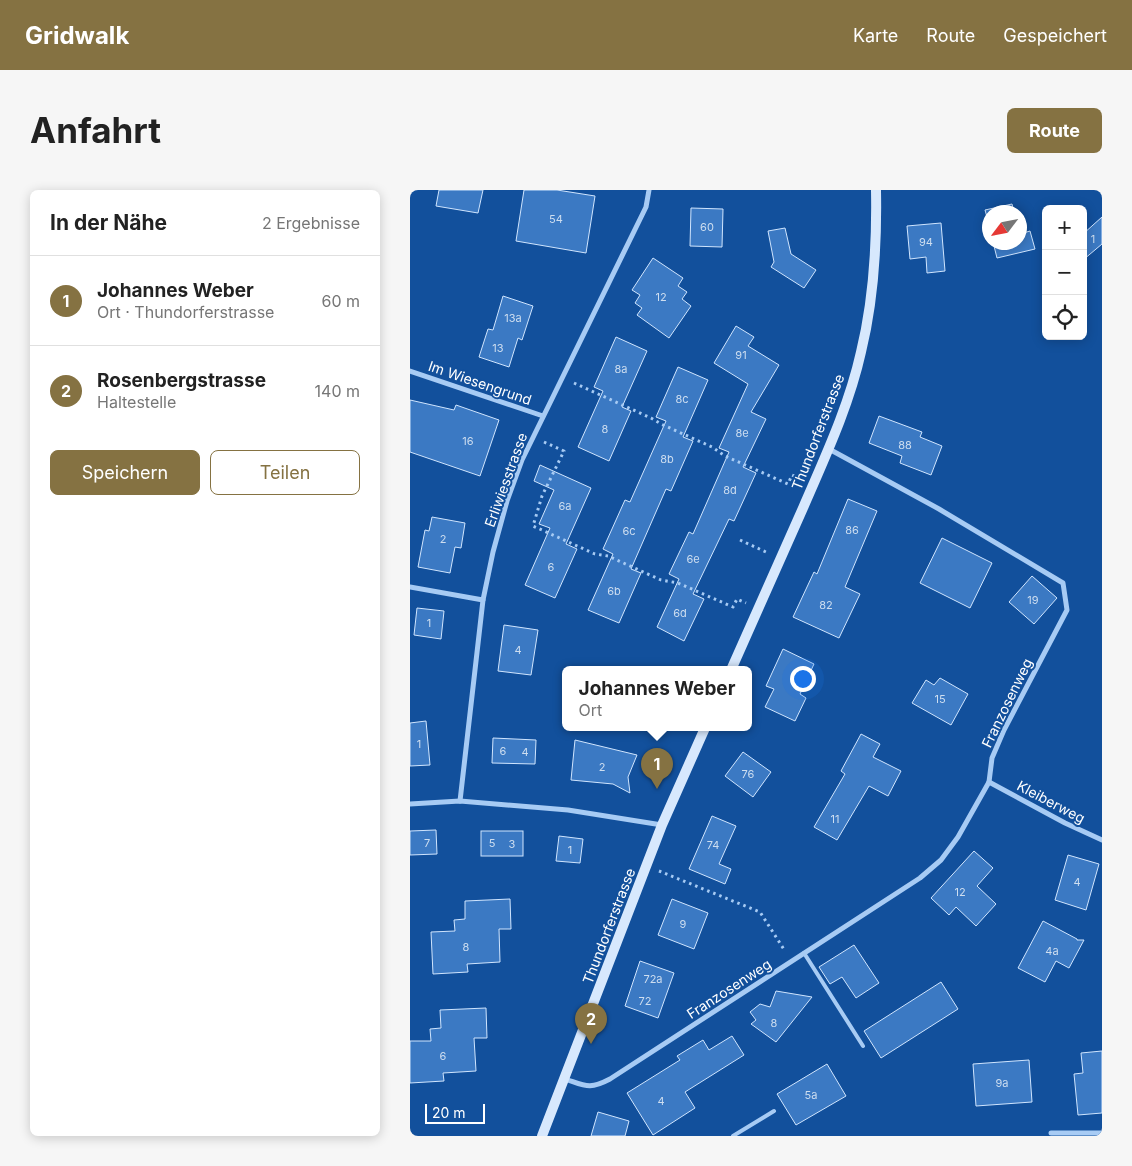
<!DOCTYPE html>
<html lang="de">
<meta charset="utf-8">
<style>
:root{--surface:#fff;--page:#f6f6f6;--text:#222;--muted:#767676;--line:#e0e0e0;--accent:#857242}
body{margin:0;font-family:Inter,sans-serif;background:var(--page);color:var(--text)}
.controls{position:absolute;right:15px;top:15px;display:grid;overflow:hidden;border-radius:8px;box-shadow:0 2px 12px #0003}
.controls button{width:45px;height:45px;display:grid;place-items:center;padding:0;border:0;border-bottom:1px solid var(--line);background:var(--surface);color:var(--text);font:25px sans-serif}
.compass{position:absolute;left:572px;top:15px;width:45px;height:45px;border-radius:50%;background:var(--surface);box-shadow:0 2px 12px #0003;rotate:238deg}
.scale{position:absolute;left:15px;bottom:12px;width:60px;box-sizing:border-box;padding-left:5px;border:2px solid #fff;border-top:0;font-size:14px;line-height:18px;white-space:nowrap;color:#fff;-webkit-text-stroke:4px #12509c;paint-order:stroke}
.you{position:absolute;left:392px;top:488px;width:18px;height:18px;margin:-12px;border:4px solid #fff;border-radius:50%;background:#1a73e8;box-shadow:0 0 0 8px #1a73e833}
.badge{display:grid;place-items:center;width:32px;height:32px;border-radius:50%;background:var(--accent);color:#fff;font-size:16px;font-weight:700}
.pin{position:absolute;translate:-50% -41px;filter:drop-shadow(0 1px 2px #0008)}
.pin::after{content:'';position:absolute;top:26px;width:18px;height:15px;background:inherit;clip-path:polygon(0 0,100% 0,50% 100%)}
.popup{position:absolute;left:152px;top:476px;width:190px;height:65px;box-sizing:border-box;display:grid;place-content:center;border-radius:8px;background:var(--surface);filter:drop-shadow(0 1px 4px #0005);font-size:16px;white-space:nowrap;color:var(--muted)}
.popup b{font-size:19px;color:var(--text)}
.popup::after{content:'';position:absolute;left:50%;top:100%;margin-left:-10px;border:10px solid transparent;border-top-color:var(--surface)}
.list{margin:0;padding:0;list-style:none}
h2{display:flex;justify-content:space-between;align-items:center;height:65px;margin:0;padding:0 20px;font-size:21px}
h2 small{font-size:16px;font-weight:400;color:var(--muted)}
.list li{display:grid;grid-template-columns:32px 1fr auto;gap:15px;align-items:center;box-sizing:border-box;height:90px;padding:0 20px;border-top:1px solid var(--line)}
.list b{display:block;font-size:19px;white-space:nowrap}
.list p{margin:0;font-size:16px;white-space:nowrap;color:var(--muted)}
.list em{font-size:16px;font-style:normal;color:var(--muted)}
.actions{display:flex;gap:10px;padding:15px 20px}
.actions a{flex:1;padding:11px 0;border:1px solid var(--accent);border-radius:8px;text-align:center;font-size:18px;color:var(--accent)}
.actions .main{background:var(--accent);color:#fff}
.icon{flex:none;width:28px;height:28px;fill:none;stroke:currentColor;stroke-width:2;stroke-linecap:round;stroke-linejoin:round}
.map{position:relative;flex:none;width:692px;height:946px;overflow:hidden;border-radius:8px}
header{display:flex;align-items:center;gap:30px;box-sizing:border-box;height:70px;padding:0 25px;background:var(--accent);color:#fff}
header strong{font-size:24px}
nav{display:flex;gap:28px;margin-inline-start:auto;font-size:18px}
.intro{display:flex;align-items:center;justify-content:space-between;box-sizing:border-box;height:120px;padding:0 30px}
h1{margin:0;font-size:35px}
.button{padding:12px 22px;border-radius:8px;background:var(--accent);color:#fff;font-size:18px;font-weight:700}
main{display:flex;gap:30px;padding:0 30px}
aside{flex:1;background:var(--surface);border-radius:8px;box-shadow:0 2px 12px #0003}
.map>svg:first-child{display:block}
.building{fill:#3b79c3;stroke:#d0e5fe}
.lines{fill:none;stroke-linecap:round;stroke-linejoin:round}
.path{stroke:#a7cbf4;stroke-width:3;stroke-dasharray:2.5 4;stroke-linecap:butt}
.lane{stroke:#a7cbf4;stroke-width:4}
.street{stroke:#a7cbf4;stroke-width:5}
.secondary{stroke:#d7e8fd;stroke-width:10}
.labels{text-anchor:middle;stroke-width:4;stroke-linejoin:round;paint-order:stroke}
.number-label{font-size:11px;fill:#cedef0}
.street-label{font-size:14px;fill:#fff;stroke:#12509c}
</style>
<header>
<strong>Gridwalk</strong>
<nav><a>Karte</a><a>Route</a><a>Gespeichert</a></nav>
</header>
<div class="intro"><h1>Anfahrt</h1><a class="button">Route</a></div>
<main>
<aside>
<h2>In der Nähe<small>2 Ergebnisse</small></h2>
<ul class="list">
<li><span class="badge">1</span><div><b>Johannes Weber</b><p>Ort · Thundorferstrasse</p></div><em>60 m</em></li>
<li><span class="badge">2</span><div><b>Rosenbergstrasse</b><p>Haltestelle</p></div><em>140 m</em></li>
</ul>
<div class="actions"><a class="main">Speichern</a><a>Teilen</a></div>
</aside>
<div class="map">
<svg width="692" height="946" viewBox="0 0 692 946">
<rect width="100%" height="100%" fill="#12509c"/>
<g class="building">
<path d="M29,0H73L68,23L26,16Z"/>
<path d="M114,0H147L185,6L176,63L106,51Z"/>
<path d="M602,14L604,22H580V38L575,20Z"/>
<path d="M281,18L313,19L312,57L280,56Z"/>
<path d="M692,27V54L673,70V44Z"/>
<path d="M531,33L535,81L517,83L516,67L500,69L497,36Z"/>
<path d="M375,38L381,64L406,80L394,98L361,77L364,72L358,41Z"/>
<path d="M620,41L625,59L587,68L583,52H610V44Z"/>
<path d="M243,68L273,88L268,96L277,102L272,109L281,116L259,148L227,125L232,118L225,113L230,105L222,100Z"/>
<path d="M93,106L123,116L112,150L108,148L99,177L69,167L78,139L83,140Z"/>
<path d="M326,136L344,147L338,156L369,175L341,222L356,229L333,277L346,283L324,331L319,329L283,404L294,409L274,451L247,437L269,389L259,384L279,342L283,344L319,262L309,258L338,194L304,173Z"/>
<path d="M206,147L237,161L212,217L221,221L199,271L168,257L193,201L184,197Z"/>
<path d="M268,177L298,190L273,247L283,251L261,301L256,299L221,379L231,383L209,433L178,420L203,364L193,359L215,310L220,312L256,231L246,227Z"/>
<path d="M0,210L44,220L46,215L89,230L70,286L0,262Z"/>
<path d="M469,226L512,242L510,247L532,256L521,285L490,273L492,266L459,253Z"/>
<path d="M130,275L181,298L156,354L167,359L145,408L115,395L140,338L129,334L144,300L124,291Z"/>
<path d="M438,309L467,321L435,397L450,404L429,448L383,427L404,382L407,384Z"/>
<path d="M22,327L55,333L51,358L45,357L40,383L8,377L15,340L19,341Z"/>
<path d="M532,348L582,373L560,418L510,393Z"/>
<path d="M622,386L647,408L624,434L599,412Z"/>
<path d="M7,418L34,421L31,449L4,445Z"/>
<path d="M94,435L128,440L121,485L88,481Z"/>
<path d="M373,459L404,474L390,504L396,508L385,531L355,517L364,499L356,496Z"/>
<path d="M530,488L558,504L541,535L502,513L516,490L524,495Z"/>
<path d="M16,531L20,575L0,576V533Z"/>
<path d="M451,544L470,554L463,567L491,581L478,606L459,596L427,650L404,637L435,584L431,581Z"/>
<path d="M83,548L126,550L125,574L82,573Z"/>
<path d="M165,550L227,565L218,587L220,603L203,594L161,590Z"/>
<path d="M333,562L361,582L343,607L315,586Z"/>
<path d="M302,626L326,636L309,674L321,679L315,694L279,679Z"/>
<path d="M26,640L27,664L0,665V641Z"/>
<rect x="71" y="641" width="42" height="25"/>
<path d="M149,646L173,649L170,673L146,671Z"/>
<path d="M564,661L583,678L567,696L586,714L566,736L546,717L539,725L521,708Z"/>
<path d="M658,665L689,674L676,720L645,710Z"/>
<path d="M100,709L101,739H89L90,772L57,774L58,782L23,784L21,742L45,741L44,730L55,729V711Z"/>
<path d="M262,709L298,723L284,759L248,745Z"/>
<path d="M633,731L667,749V750H674L659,778L646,771L635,792L608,778Z"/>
<path d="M444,755L469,793L446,808L432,787L420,794L409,777Z"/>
<path d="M230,771L264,783L248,828L215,816Z"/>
<path d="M531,792L548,819L471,868L454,841Z"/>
<path d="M366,801L402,807L366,852L341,834L346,830L340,822L350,814L360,817Z"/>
<path d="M76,818L77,848H64L66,881L33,883L34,891L0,893V851H21L20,839L31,838L30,820Z"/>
<path d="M322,846L334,865L275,902L285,918L243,945L217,903L270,870L267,866L293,850L299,860Z"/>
<path d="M692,861V923L668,925L664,884L673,883L671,863Z"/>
<path d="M619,870L622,912L566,916L563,874Z"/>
<path d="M417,874L436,906L386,935L367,904Z"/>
<path d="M188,922L219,931L215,946H181Z"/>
</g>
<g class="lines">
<g class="path">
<path d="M164,193L241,228L251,234L302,257L315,266L378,294L382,285L391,289"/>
<path d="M134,252L154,261L132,306L123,336L185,364L198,366L251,390L268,393L323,417L327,409L336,413"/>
<path d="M330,350L358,363"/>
<path d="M249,681L350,722L375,761"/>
</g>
<g class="lane">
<path d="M394,763L453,856"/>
<path d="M323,946L364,921"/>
</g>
<g class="street">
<path d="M0,181L133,226"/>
<path d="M0,397L73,410"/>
<path d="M579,592L655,633L692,650"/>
<path d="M50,611L73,410L83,362L97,311L112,270L236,17L239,0"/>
<path d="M0,614L50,611L158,620L252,635"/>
<path d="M155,889C176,896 179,900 200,889L510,688L531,670L548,647L579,592L582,568L594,540L657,420L653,393L529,319L419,259"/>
<path d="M641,943H692"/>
</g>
<g class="secondary">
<path d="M321,480C345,426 369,372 393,318C415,267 439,216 451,162C464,109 467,54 466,0"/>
<path d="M132,946L252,635L295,538"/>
</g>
</g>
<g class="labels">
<g class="number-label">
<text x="146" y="33">54</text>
<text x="297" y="41">60</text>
<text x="683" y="53">1</text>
<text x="516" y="56">94</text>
<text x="251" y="111">12</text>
<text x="103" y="132">13a</text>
<text x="88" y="162">13</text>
<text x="331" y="169">91</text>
<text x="211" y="183">8a</text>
<text x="272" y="213">8c</text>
<text x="195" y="243">8</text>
<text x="332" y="247">8e</text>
<text x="58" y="255">16</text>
<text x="495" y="259">88</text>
<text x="257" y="273">8b</text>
<text x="320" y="304">8d</text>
<text x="155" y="320">6a</text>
<text x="442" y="344">86</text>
<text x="219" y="345">6c</text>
<text x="33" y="353">2</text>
<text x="283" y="373">6e</text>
<text x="141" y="381">6</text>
<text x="204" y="405">6b</text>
<text x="623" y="414">19</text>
<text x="416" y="419">82</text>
<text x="270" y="427">6d</text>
<text x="19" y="437">1</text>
<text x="108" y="464">4</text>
<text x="530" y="513">15</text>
<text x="9" y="558">1</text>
<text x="93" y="565">6</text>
<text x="115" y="566">4</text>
<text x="192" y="581">2</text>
<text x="338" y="588">76</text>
<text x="425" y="633">11</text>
<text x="17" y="657">7</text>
<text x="82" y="657">5</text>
<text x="102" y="658">3</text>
<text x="303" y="659">74</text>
<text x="160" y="664">1</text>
<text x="667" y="696">4</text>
<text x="550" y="706">12</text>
<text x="273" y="738">9</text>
<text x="56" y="761">8</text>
<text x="642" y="765">4a</text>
<text x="243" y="793">72a</text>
<text x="235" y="815">72</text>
<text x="364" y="837">8</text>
<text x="33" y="870">6</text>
<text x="592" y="897">9a</text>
<text x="401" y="909">5a</text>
<text x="251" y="915">4</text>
</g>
<g class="street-label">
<text transform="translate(70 193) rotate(19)" y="5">Im Wiesengrund</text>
<text transform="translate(408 242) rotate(-69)" y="5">Thundorferstrasse</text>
<text transform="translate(96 290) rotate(-70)" y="5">Erliwiesstrasse</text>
<text transform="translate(597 513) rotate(-64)" y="5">Franzosenweg</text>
<text transform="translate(641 612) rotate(28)" y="5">Kleiberweg</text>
<text transform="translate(199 736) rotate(-69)" y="5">Thundorferstrasse</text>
<text transform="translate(319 799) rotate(-33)" y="5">Franzosenweg</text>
</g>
</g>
</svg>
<div class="controls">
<button>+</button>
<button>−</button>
<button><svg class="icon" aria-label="locate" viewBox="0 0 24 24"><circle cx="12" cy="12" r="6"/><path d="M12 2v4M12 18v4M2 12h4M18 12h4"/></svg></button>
</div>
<svg class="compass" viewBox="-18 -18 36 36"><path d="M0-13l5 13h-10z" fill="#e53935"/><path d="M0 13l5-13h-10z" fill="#767676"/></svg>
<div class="scale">20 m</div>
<div class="you"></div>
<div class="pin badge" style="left:247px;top:599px">1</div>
<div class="popup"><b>Johannes Weber</b>Ort</div>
<div class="pin badge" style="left:181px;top:854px">2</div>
</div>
</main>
